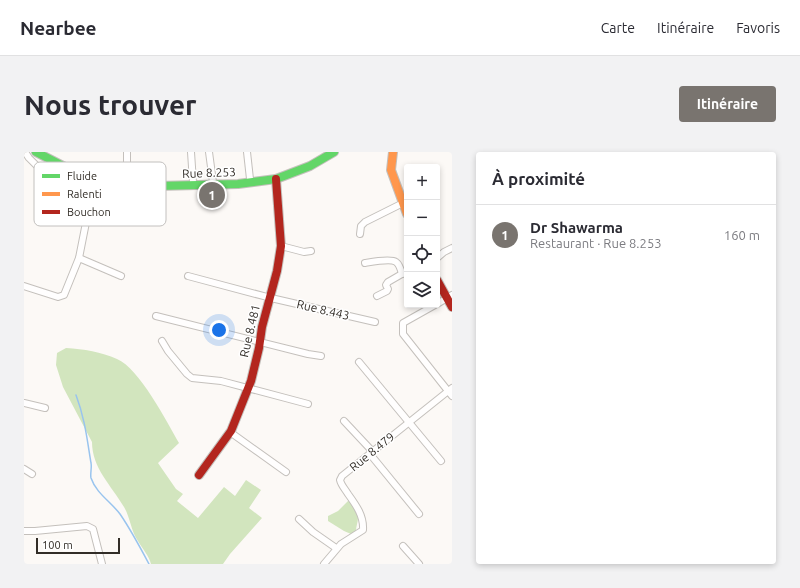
<!DOCTYPE html>
<html lang="fr">
<meta charset="utf-8">
<style>
:root{--surface:#fff;--page:#f2f2f3;--text:#2b2b33;--muted:#7c7c81;--line:#e1e1e2;--accent:#79746f}
body{margin:0;font-family:Ubuntu,sans-serif;background:var(--page);color:var(--text)}
.controls{position:absolute;right:12px;top:12px;display:grid;overflow:hidden;border-radius:4px;box-shadow:0 2px 6px #0003}
.controls button{width:36px;height:36px;display:grid;place-items:center;padding:0;border:0;border-bottom:1px solid var(--line);background:var(--surface);color:var(--text);font:20px sans-serif}
.scale{position:absolute;left:12px;bottom:10px;width:84px;box-sizing:border-box;padding-left:4px;border:2px solid #322d27;border-top:0;font-size:11px;line-height:14px;white-space:nowrap;color:#322d27;-webkit-text-stroke:3px #fff;paint-order:stroke}
.you{position:absolute;left:195px;top:178px;width:14px;height:14px;margin:-10px;border:3px solid #fff;border-radius:50%;background:#1a73e8;box-shadow:0 0 0 6px #1a73e833}
.badge{display:grid;place-items:center;width:26px;height:26px;border-radius:50%;background:var(--accent);color:#fff;font-size:13px;font-weight:700}
.pin{position:absolute;translate:-50% -50%;border:2px solid #fff;box-shadow:0 1px 4px #0006}
.list{margin:0;padding:0;list-style:none}
h2{display:flex;justify-content:space-between;align-items:center;height:52px;margin:0;padding:0 16px;font-size:17px}
h2 small{font-size:13px;font-weight:400;color:var(--muted)}
.list li{display:grid;grid-template-columns:26px 1fr auto;gap:12px;align-items:center;box-sizing:border-box;height:60px;padding:0 16px;border-top:1px solid var(--line)}
.list b{display:block;font-size:15px;white-space:nowrap}
.list p{margin:0;font-size:13px;white-space:nowrap;color:var(--muted)}
.list em{font-size:13px;font-style:normal;color:var(--muted)}
.icon{flex:none;width:22px;height:22px;fill:none;stroke:currentColor;stroke-width:2;stroke-linecap:round;stroke-linejoin:round}
.map{position:relative;flex:none;width:428px;height:412px;overflow:hidden;border-radius:4px}
header{display:flex;align-items:center;gap:24px;box-sizing:border-box;height:56px;padding:0 20px;background:var(--surface);border-bottom:1px solid var(--line)}
header strong{font-size:19px}
nav{display:flex;gap:22px;margin-inline-start:auto;font-size:14px}
.intro{display:flex;align-items:center;justify-content:space-between;box-sizing:border-box;height:96px;padding:0 24px}
h1{margin:0;font-size:28px}
.button{padding:10px 18px;border-radius:4px;background:var(--accent);color:#fff;font-size:14px;font-weight:700}
main{display:flex;gap:24px;padding:0 24px}
aside{flex:1;background:var(--surface);border-radius:4px;box-shadow:0 2px 6px #0003}
.map>svg:first-child{display:block}
.green{fill:#d2e5be}
.lines{fill:none;stroke-linecap:round;stroke-linejoin:round}
.stream{stroke:#99c4ee;stroke-width:1.5}
.street-casing{stroke:#c4c0bc;stroke-width:8}
.fast-casing{stroke:#c4c0bc;stroke-width:10}
.slow-casing{stroke:#c4c0bc;stroke-width:10}
.jam-casing{stroke:#c4c0bc;stroke-width:10}
.street{stroke:#fffefe;stroke-width:6}
.fast{stroke:#63d668;stroke-width:8}
.slow{stroke:#ff974d;stroke-width:8}
.jam{stroke:#b3261e;stroke-width:8}
.labels{text-anchor:middle;stroke-width:3;stroke-linejoin:round;paint-order:stroke}
.street-label{font-size:12px;fill:#322d27;stroke:#fff}
.key{fill:#fff;stroke:#c2c0be;stroke-width:1}
.key-label{font-size:11px;fill:#322d27}
</style>
<header>
<strong>Nearbee</strong>
<nav><a>Carte</a><a>Itinéraire</a><a>Favoris</a></nav>
</header>
<div class="intro"><h1>Nous trouver</h1><a class="button">Itinéraire</a></div>
<main>
<div class="map">
<svg width="428" height="412" viewBox="0 0 428 412">
<rect width="100%" height="100%" fill="#fcf9f6"/>
<g class="green">
<path d="M42,196C60,197 77,200 93,207C115,216 143,270 155,291L134,311L152,337L159,342L153,349L174,366L200,335L211,344L222,328L237,338L225,356L238,366L206,402L199,412H127C125,404 118,396 114,389C107,379 106,365 100,355C87,333 68,316 68,290L39,235L32,213L33,201Z"/>
<path d="M325,348C328,352 334,360 334,366C334,370 332,374 332,379L327,382L320,379L304,369V364L314,359Z"/>
</g>
<g class="lines">
<path class="stream" d="M52,243C61,267 63,287 67,311C68,316 66,322 67,326C72,341 87,350 96,362C107,378 116,395 125,412"/>
<defs>
<g id="street">
<path d="M1,0L5,6L16,17L17,20L15,39L17,64"/>
<path d="M103,0V30"/>
<path d="M167,0L169,30"/>
<path d="M185,0L189,30"/>
<path d="M223,0L226,27"/>
<path d="M336,82L337,74L341,70L379,51"/>
<path d="M257,94L280,100L287,99"/>
<path d="M55,106L97,124"/>
<path d="M413,106L420,100L428,96"/>
<path d="M341,111C347,110 367,106 372,110C375,112 377,118 378,122"/>
<path d="M164,124L247,146L351,170"/>
<path d="M0,134L34,145L40,143L55,106L71,25"/>
<path d="M353,144L363,139L364,137L362,133L364,130L383,119"/>
<path d="M413,152L428,143"/>
<path d="M411,153L379,171V182L428,244"/>
<path d="M132,164L284,202L297,204"/>
<path d="M138,189L144,199L163,222L168,226L197,229L284,252"/>
<path d="M335,210L417,309"/>
<path d="M0,251L21,256"/>
<path d="M320,269L349,300"/>
<path d="M206,280L262,320"/>
<path d="M346,302L395,362"/>
<path d="M0,317L8,322"/>
<path d="M275,367L289,380L312,396"/>
<path d="M0,379H11L63,374L69,377L78,412"/>
<path d="M379,394L395,412"/>
<path d="M300,412L317,392L339,378C340,364 332,353 324,342C321,337 317,333 316,328L318,324L428,236"/>
</g>
<path id="fast" d="M12,0L41,15L70,26L134,34L214,32L252,27L286,14L310,0"/>
<path id="slow" d="M369,0L367,18L383,62"/>
<g id="jam">
<path d="M413,128L428,155"/>
<path d="M175,323L207,279L227,229L235,196L238,175L253,119L257,94L252,27"/>
</g>
</defs>
<use href="#street" class="street-casing"/>
<use href="#fast" class="fast-casing"/>
<use href="#slow" class="slow-casing"/>
<use href="#jam" class="jam-casing"/>
<use href="#street" class="street"/>
<use href="#fast" class="fast"/>
<use href="#slow" class="slow"/>
<use href="#jam" class="jam"/>
</g>
<g class="labels">
<g class="street-label">
<text transform="translate(185 21) rotate(-2)" y="4">Rue 8.253</text>
<text transform="translate(299 158) rotate(13)" y="4">Rue 8.443</text>
<text transform="translate(226 179) rotate(-77)" y="4">Rue 8.481</text>
<text transform="translate(348 300) rotate(-39)" y="4">Rue 8.479</text>
</g>
</g>
<rect x="10" y="10" width="132" height="64" rx="6" class="key"/>
<rect x="18" y="22" width="18" height="4" fill="#63d668"/>
<rect x="18" y="40" width="18" height="4" fill="#ff974d"/>
<rect x="18" y="58" width="18" height="4" fill="#b3261e"/>
<g class="key-label">
<text x="43" y="28">Fluide</text>
<text x="43" y="46">Ralenti</text>
<text x="43" y="64">Bouchon</text>
</g>
</svg>
<div class="controls">
<button>+</button>
<button>−</button>
<button><svg class="icon" aria-label="locate" viewBox="0 0 24 24"><circle cx="12" cy="12" r="6"/><path d="M12 2v4M12 18v4M2 12h4M18 12h4"/></svg></button>
<button><svg class="icon" aria-label="layers" viewBox="0 0 24 24"><path d="M12 4l9 5-9 5-9-5zM3 14l9 5 9-5"/></svg></button>
</div>
<div class="scale">100 m</div>
<div class="you"></div>
<div class="pin badge" style="left:188px;top:43px">1</div>
</div>
<aside>
<h2>À proximité<small></small></h2>
<ul class="list">
<li><span class="badge">1</span><div><b>Dr Shawarma</b><p>Restaurant · Rue 8.253</p></div><em>160 m</em></li>
</ul>
</aside>
</main>
